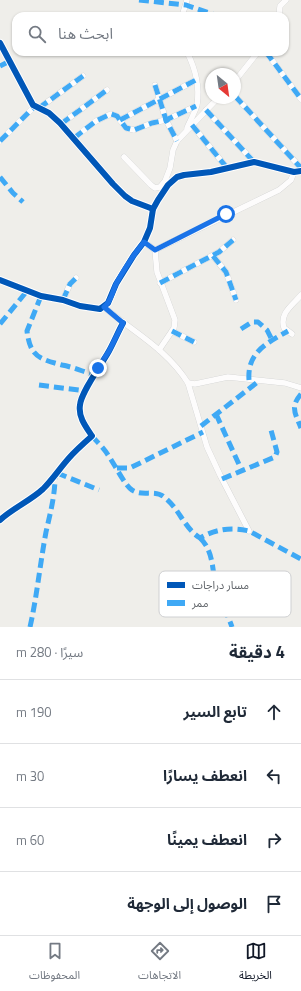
<!DOCTYPE html>
<html lang="ar">
<meta charset="utf-8">
<style>
:root{--surface:#fff;--page:#f6f6f7;--text:#1f2937;--muted:#747a83;--line:#e0e1e3;--accent:#111827}
body{margin:0;font-family:"Titillium Web","Noto Sans Arabic",sans-serif;background:var(--page);color:var(--text);direction:rtl}
.compass{position:absolute;left:205px;top:68px;width:36px;height:36px;border-radius:50%;background:var(--surface);box-shadow:0 1px 3px #0004;rotate:151deg}
.stop{position:absolute;width:12px;height:12px;margin:-9px;border:3px solid #1a73e8;border-radius:50%;background:#fff}
.stop.end{background:#1a73e8;border-color:#fff;box-shadow:0 1px 4px #0008}
.list{margin:0;padding:0;list-style:none}
h2{display:flex;justify-content:space-between;align-items:center;height:52px;margin:0;padding:0 16px;font-size:17px}
h2 small{font-size:13px;font-weight:400;color:var(--muted)}
.list li{display:grid;grid-template-columns:26px 1fr auto;gap:12px;align-items:center;box-sizing:border-box;height:64px;padding:0 16px;border-top:1px solid var(--line)}
.list b{display:block;font-size:15px;white-space:nowrap}
.list em{font-size:13px;font-style:normal;color:var(--muted)}
.icon{flex:none;width:22px;height:22px;fill:none;stroke:currentColor;stroke-width:2;stroke-linecap:round;stroke-linejoin:round}
.map{position:relative;flex:none;width:301px;height:627px;overflow:hidden;direction:ltr}
.search{position:absolute;background:var(--surface);box-shadow:0 1px 3px #0004;left:12px;right:12px;top:12px;height:44px;display:flex;align-items:center;gap:10px;box-sizing:border-box;padding:0 14px;border-radius:12px;color:var(--muted);font-size:15px}
.sheet{height:308px;background:var(--surface)}
nav{display:flex;justify-content:space-around;align-items:center;box-sizing:border-box;height:56px;border-top:1px solid var(--line);background:var(--surface);font-size:11px;color:var(--muted)}
nav a{display:grid;justify-items:center;gap:2px}
nav .on{color:var(--accent)}
.map>svg:first-child{display:block}
.lines{fill:none;stroke-linecap:round;stroke-linejoin:round}
.street-casing{stroke:#cbcccc;stroke-width:6}
.street{stroke:#fdfcfc;stroke-width:5.5}
.quiet{stroke:#3fa9f5;stroke-width:5;stroke-dasharray:10 5;stroke-linecap:butt}
.cycleway-casing{stroke:#fff;stroke-width:8}
.cycleway{stroke:#0057b8;stroke-width:6}
.route{stroke:#1a73e8;stroke-width:5}
.key{fill:#fff;stroke:#cfd0d2;stroke-width:1}
.key-label{font-size:11px;fill:#5f6368}
</style>
<div class="map">
<svg width="301" height="627" viewBox="0 0 301 627">
<rect width="100%" height="100%" fill="#efeeea"/>
<g class="lines">
<defs>
<g id="street">
<path d="M182,16L187,0"/>
<path d="M279,16L280,6L286,0"/>
<path d="M0,43L33,105L49,113L60,123L113,184L125,196L132,201L153,209"/>
<path d="M266,52L301,99"/>
<path d="M235,81L258,52"/>
<path d="M155,85L166,120L177,141"/>
<path d="M235,96L301,168"/>
<path d="M39,108L83,76"/>
<path d="M206,110L254,162"/>
<path d="M120,120L196,80"/>
<path d="M61,124L107,90"/>
<path d="M192,125L227,168"/>
<path d="M187,128C190,121 195,112 197,105C200,87 195,68 187,52"/>
<path d="M74,138L96,121L111,114L117,116L126,128L134,130L152,123L166,120L196,106"/>
<path d="M0,141L35,106"/>
<path d="M124,157L151,185L155,188L160,187L165,181L170,168L173,150L177,141L218,98"/>
<path d="M144,242L155,250L157,272L175,320L174,328L159,350"/>
<path d="M155,250L279,190L291,180L294,172"/>
<path d="M213,256L226,272L236,300"/>
<path d="M0,280L41,296L63,300L80,306L100,309L108,303L116,284L134,255L144,242L150,228L153,209L158,200L168,185L177,177L184,175L211,172L254,162L294,172L301,171"/>
<path d="M160,283L219,252L233,240"/>
<path d="M63,300L70,284L76,278"/>
<path d="M104,307C133,332 167,349 188,383L195,384L228,377L285,383L301,388"/>
<path d="M172,331L194,342"/>
<path d="M292,334L284,328C279,313 293,305 301,295"/>
<path d="M188,383L207,447L220,475L249,531"/>
<path d="M0,520C13,508 30,501 43,489C53,479 60,468 69,458C76,450 84,443 92,436C86,427 78,417 80,405C81,392 102,364 109,351C114,342 118,332 123,323"/>
</g>
</defs>
<use href="#street" class="street-casing"/>
<use href="#street" class="street"/>
<g class="quiet">
<path d="M139,0L186,5L218,16"/>
<path d="M266,52L301,99"/>
<path d="M0,66L10,61"/>
<path d="M155,85L166,120L177,141"/>
<path d="M235,96L301,168"/>
<path d="M39,108L83,76"/>
<path d="M206,110L254,162"/>
<path d="M120,120L196,80"/>
<path d="M61,124L107,90"/>
<path d="M192,125L227,168"/>
<path d="M74,138L96,121L111,114L117,116L126,128L134,130L152,123L166,120L196,106"/>
<path d="M0,141L35,106"/>
<path d="M0,177L13,193L23,202"/>
<path d="M213,256L226,272L236,300"/>
<path d="M160,283L219,252L233,240"/>
<path d="M41,296L27,331C30,357 40,359 62,365C73,367 84,372 95,375"/>
<path d="M63,300L70,284L76,278"/>
<path d="M0,324L27,291"/>
<path d="M241,329L252,322H258L267,330L272,340"/>
<path d="M172,331L194,342"/>
<path d="M249,380C247,352 267,343 288,331"/>
<path d="M39,385L86,391"/>
<path d="M301,394C290,407 295,413 301,428"/>
<path d="M216,414L242,471"/>
<path d="M201,426L259,381"/>
<path d="M92,436C97,442 104,448 108,455C114,463 125,486 132,490C142,497 155,489 164,497C179,508 184,528 200,538C216,529 231,527 249,531L301,559"/>
<path d="M117,468H130L203,432"/>
<path d="M57,473L99,490"/>
<path d="M222,479L275,457L277,452L271,430"/>
<path d="M200,538C215,552 212,575 217,593C221,605 228,615 232,627"/>
<path d="M30,627C37,596 40,564 46,532C50,514 55,496 55,477"/>
</g>
<defs>
<g id="cycleway">
<path d="M0,43L33,105L49,113L60,123L113,184L125,196L132,201L153,209"/>
<path d="M0,280L41,296L63,300L80,306L100,309L108,303L116,284L134,255L144,242L150,228L153,209L158,200L168,185L177,177L184,175L211,172L254,162L294,172L301,171"/>
<path d="M0,520C13,508 30,501 43,489C53,479 60,468 69,458C76,450 84,443 92,436C86,427 78,417 80,405C81,392 102,364 109,351C114,342 118,332 123,323"/>
</g>
</defs>
<use href="#cycleway" class="cycleway-casing"/>
<use href="#cycleway" class="cycleway"/>
</g>
<g class="lines">
<path class="route" d="M98,368L109,351L123,323L104,307C112,301 112,291 117,282C125,268 134,254 144,242L155,250L226,214"/>
</g>
<rect x="159" y="571" width="132" height="46" rx="6" class="key"/>
<rect x="167" y="582" width="18" height="6" fill="#0057b8"/>
<rect x="167" y="600" width="18" height="6" fill="#3fa9f5"/>
<g class="key-label">
<text x="192" y="589">مسار دراجات</text>
<text x="192" y="607">ممر</text>
</g>
</svg>
<svg class="compass" viewBox="-18 -18 36 36"><path d="M0-13l5 13h-10z" fill="#e53935"/><path d="M0 13l5-13h-10z" fill="#747a83"/></svg>
<div class="stop" style="left:226px;top:214px"></div>
<div class="stop end" style="left:98px;top:368px"></div>
<div class="search"><svg class="icon" aria-label="search" viewBox="0 0 24 24"><circle cx="10" cy="10" r="6"/><path d="M15 15l6 6"/></svg>ابحث هنا</div>
</div>
<section class="sheet">
<h2>4 دقيقة<small>سيرًا · 280 m</small></h2>
<ul class="list">
<li><svg class="icon" aria-label="ahead" viewBox="0 0 24 24"><path d="M12 20V5M6 11l6-6 6 6"/></svg><div><b>تابع السير</b></div><em>190 m</em></li>
<li><svg class="icon" aria-label="left" viewBox="0 0 24 24"><path d="M17 20v-9H6M10 6l-5 5 5 5"/></svg><div><b>انعطف يسارًا</b></div><em>30 m</em></li>
<li><svg class="icon" aria-label="right" viewBox="0 0 24 24"><path d="M7 20v-9h11M14 6l5 5-5 5"/></svg><div><b>انعطف يمينًا</b></div><em>60 m</em></li>
<li><svg class="icon" aria-label="arrive" viewBox="0 0 24 24"><path d="M6 21V4h12l-3 4 3 4H6"/></svg><div><b>الوصول إلى الوجهة</b></div></li>
</ul>
</section>
<nav>
<a class="on"><svg class="icon" aria-label="map" viewBox="0 0 24 24"><path d="M3 6l6-2 6 2 6-2v14l-6 2-6-2-6 2zM9 4v14M15 6v14"/></svg>الخريطة</a>
<a><svg class="icon" aria-label="directions" viewBox="0 0 24 24"><path d="M12 3l9 9-9 9-9-9zM9 14v-3h6M13 9l2 2-2 2"/></svg>الاتجاهات</a>
<a><svg class="icon" aria-label="saved" viewBox="0 0 24 24"><path d="M7 4h10v16l-5-4-5 4z"/></svg>المحفوظات</a>
</nav>
